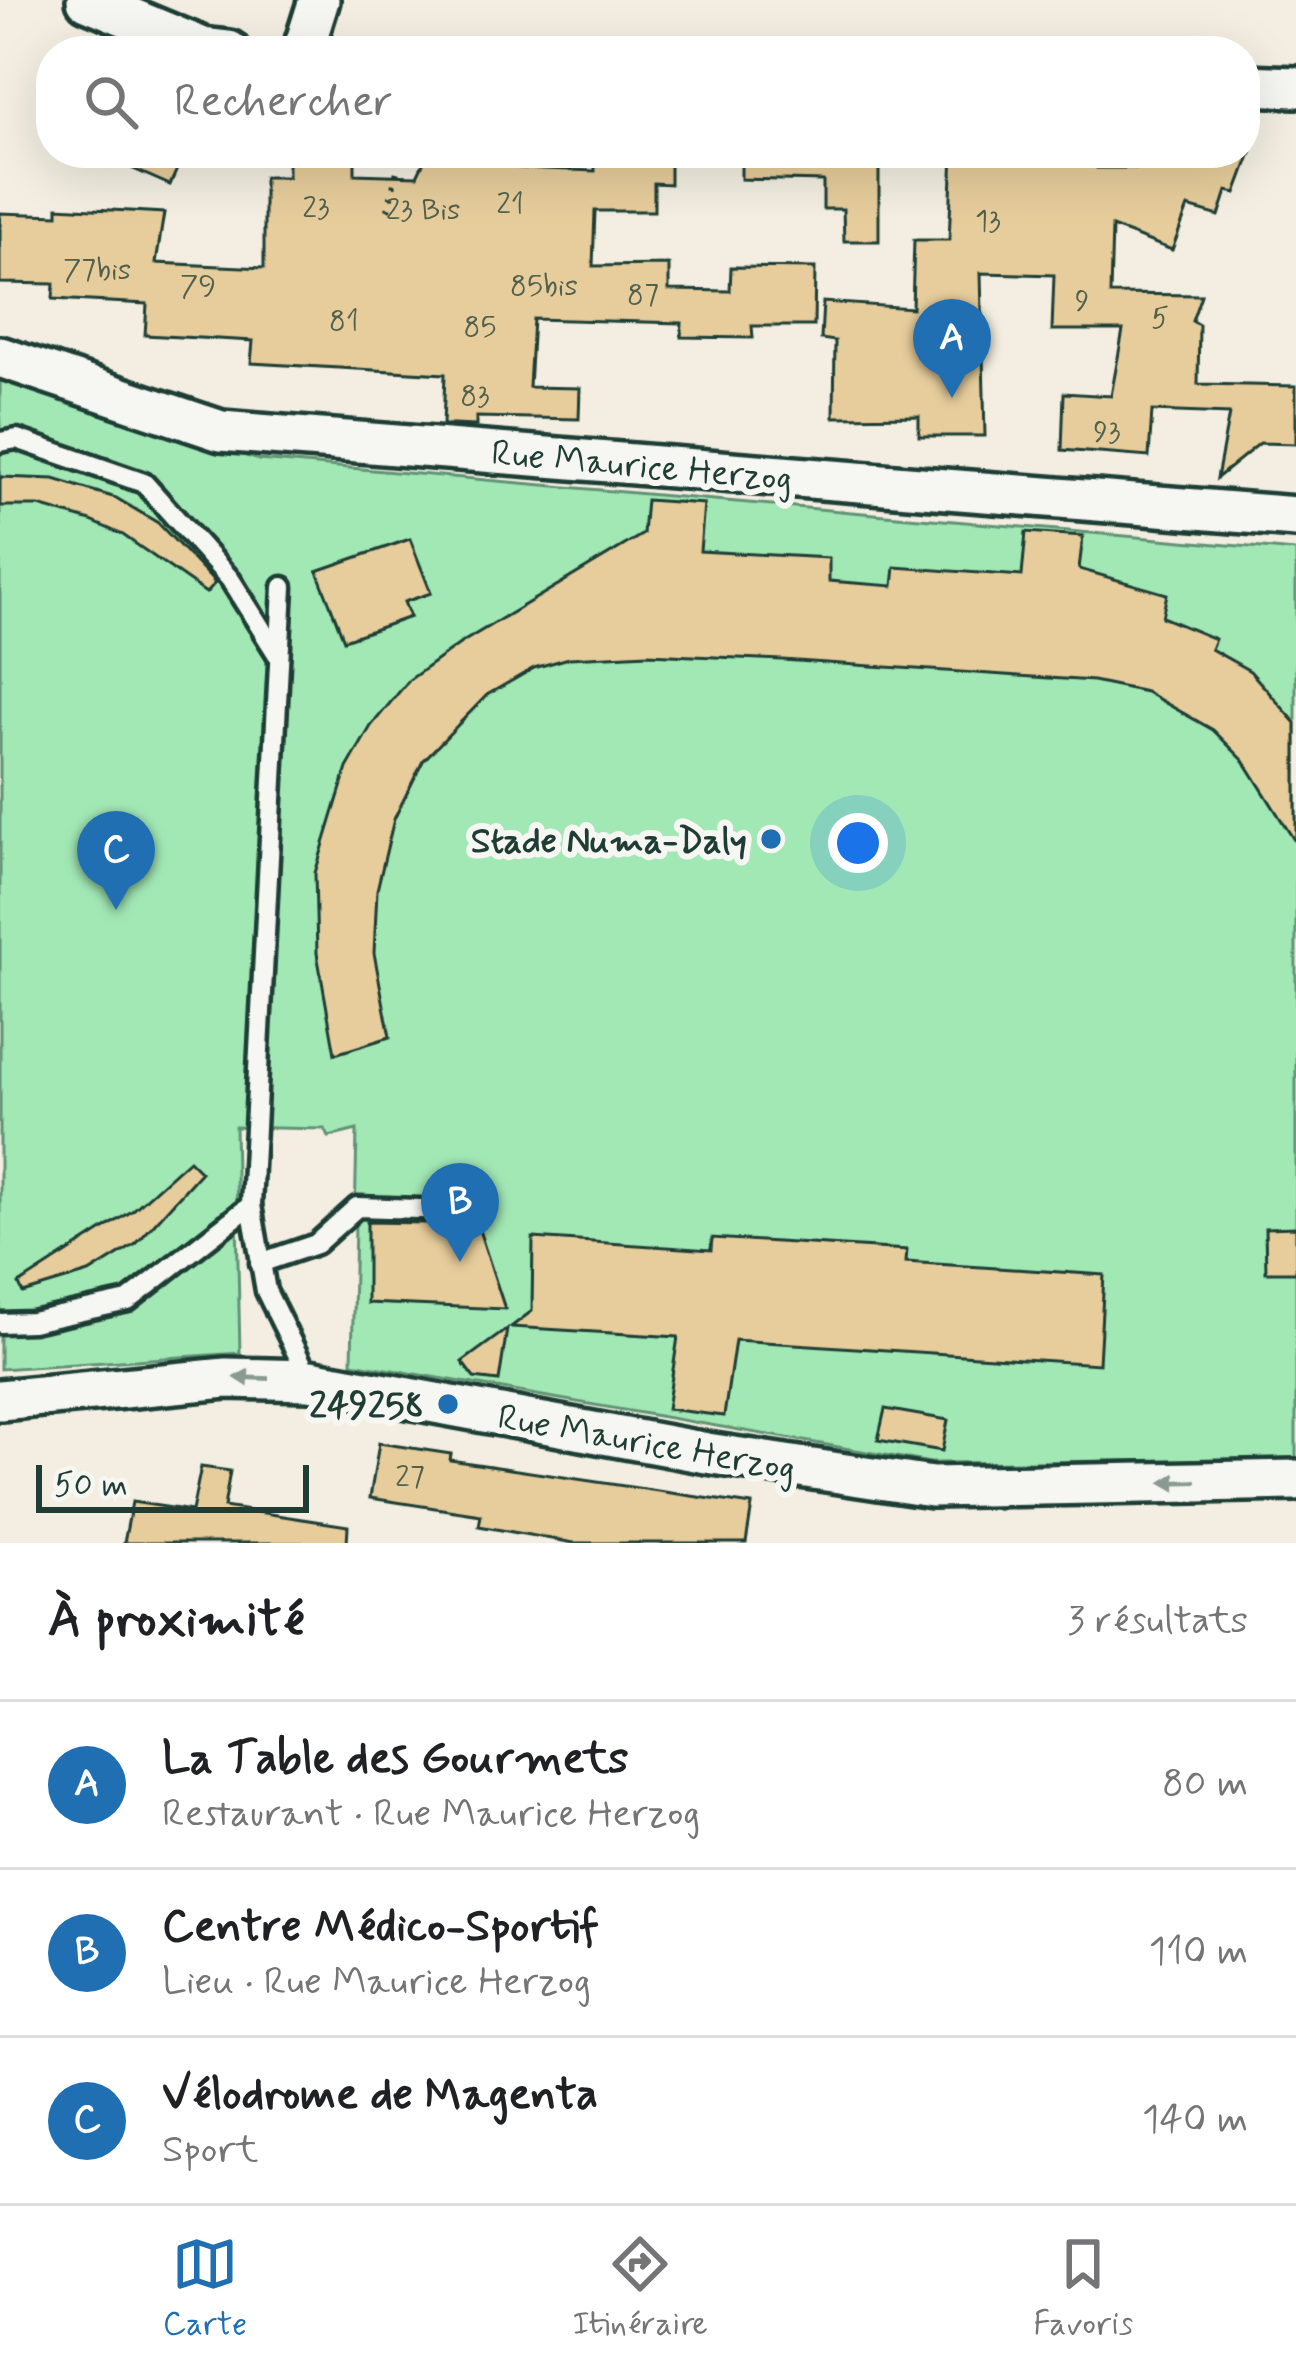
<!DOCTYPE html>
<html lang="fr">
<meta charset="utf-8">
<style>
:root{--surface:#fff;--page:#f6f6f6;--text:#202124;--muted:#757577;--line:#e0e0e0;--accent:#1f6fb2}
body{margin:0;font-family:Mynerve,sans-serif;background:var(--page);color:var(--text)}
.scale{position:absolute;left:36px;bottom:30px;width:273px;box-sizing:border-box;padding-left:12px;border:6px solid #1f3d34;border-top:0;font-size:33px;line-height:42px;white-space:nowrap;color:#1f3d34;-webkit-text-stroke:9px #f6f6f2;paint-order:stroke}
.you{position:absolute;left:858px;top:843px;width:42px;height:42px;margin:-30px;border:9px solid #fff;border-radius:50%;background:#1a73e8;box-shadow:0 0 0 18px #1a73e833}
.badge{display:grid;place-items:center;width:78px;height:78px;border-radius:50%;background:var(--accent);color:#fff;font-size:39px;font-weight:700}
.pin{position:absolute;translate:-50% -99px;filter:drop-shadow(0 3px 6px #0008)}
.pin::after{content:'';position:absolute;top:63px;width:42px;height:36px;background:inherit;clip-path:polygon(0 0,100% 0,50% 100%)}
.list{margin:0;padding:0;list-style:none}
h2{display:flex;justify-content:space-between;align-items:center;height:156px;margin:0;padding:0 48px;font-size:51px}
h2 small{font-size:39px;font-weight:400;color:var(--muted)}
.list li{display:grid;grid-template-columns:78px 1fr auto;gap:36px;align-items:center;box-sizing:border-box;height:168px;padding:0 48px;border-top:3px solid var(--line)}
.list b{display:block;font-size:45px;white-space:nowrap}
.list p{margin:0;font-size:39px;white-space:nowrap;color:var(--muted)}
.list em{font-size:39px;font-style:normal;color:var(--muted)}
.icon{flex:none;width:66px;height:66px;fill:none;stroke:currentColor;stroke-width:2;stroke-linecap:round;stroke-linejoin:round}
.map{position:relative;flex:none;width:1296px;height:1543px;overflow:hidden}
.search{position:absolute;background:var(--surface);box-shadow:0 12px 48px #0002;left:36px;right:36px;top:36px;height:132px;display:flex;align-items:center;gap:30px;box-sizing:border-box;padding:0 42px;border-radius:48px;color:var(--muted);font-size:45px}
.sheet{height:660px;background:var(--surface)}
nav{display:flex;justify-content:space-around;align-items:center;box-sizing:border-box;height:168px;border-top:3px solid var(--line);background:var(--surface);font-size:33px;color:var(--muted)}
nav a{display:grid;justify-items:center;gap:6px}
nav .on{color:var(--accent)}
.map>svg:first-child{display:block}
.green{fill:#a2e8b5;stroke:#609274;stroke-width:3}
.building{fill:#e7cd9c;stroke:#1f3d34;stroke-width:3}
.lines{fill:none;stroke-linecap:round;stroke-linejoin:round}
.service-casing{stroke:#1f3d34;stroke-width:27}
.minor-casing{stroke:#1f3d34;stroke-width:48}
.path{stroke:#1f3d34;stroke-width:6;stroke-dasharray:3 9;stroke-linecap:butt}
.service{stroke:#f6f6f2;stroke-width:18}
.minor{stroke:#f6f6f2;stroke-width:39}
.oneway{fill:#8a9a93}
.poi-dot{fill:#1f6fb2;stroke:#f6f6f2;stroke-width:4.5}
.labels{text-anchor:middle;stroke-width:12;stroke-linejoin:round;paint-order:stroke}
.number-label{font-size:30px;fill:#51614e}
.street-label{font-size:36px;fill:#1f3d34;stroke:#f6f6f2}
.poi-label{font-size:36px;font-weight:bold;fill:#1f3d34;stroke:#f6f6f2;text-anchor:end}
</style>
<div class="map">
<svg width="1296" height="1543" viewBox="0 0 1296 1543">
<rect width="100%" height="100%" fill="#f3eee1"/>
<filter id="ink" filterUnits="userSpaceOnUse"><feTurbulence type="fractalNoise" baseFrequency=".00833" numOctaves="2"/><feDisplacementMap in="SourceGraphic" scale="24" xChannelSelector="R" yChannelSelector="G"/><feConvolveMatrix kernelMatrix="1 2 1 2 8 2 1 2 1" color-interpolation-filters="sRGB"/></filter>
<g filter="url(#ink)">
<path class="green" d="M0,379L259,460L1296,551V1459L931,1463L352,1363L357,1130L329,1137L325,1129L235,1127L240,1353L0,1369Z"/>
<g class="building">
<path d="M97,153H184L170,185Z"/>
<path d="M288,153H355V174L417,176L428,153L519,156V168L595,171V153H670V184L654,183V211H595L593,266L669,265V290L730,291L731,267L815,268L814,326H752L753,338L681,337L682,323L533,319L529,387L580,388L579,419L476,417V426L453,425H443L445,374L251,363L253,341L145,335L147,304L53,299L54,284L0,283V213L58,215V207L164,213L156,263L264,268V177H288Z"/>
<path d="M741,153H879V241H844L843,209H823V181L741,179Z"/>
<path d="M953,153H1006L1005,160L1096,158L1097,168H1159L1164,153H1251L1236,193L1227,191L1219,216L1188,207L1172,250L1112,227L1110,294L1201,295L1192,321L1199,325L1198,384L1296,386V444L1260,443L1217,478L1229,414L1152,411L1149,457L1062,450L1064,393L1111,396L1123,330H1052L1054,275L981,273L985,436H919V416L834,417L835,341L821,339L823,302L912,308L914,240H949Z"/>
<path d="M0,477L54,479L116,498L158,523L215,583L206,593L123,535L91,521L39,506H0Z"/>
<path d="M646,500L704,504L700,551L829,558V581L893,586L895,567L1022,576L1026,532L1083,536L1079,569L1167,594L1162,617L1215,639L1211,649L1250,671L1296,723V843L1244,761L1213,730L1146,692L1093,681L782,660L648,654L569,658L534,668L487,695L423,761L394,819L377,890L374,953L390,1037L335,1054L317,953L315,873L347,768L371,726L409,680L461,643L643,534Z"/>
<path d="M410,539L431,593L404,602L410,617L344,640L317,571Z"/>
<path d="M189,1160L201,1172L136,1244L89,1273L23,1293L19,1284L132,1211Z"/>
<path d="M367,1222L477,1224L505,1309L367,1303Z"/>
<path d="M1296,1227V1272H1266L1265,1228Z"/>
<path d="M533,1238L711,1250L712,1238L907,1250L906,1262L1104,1275L1099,1364L735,1340L724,1416L667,1409L678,1337L511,1327L532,1311Z"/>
<path d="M507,1329L499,1381L474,1378L462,1362Z"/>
<path d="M885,1409L948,1420L942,1451L878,1440Z"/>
<path d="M379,1443L451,1454L450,1460L752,1505L746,1543H574L479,1526L481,1515L370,1498Z"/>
<path d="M201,1467L230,1471L224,1507L348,1526L347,1543H124L132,1502L192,1511Z"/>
</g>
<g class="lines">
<defs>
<g id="service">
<path d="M0,442L17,439L144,483L230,579L279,657"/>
<path d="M283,587L251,1205L266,1291L310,1380"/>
<path d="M260,1263L316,1244L357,1207L482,1211"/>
<path d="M0,1323L32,1322L128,1301L251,1205"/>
</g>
<g id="minor">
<path d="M87,0L203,48L229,51"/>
<path d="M303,51L319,0"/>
<path d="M1245,85L1296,87"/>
<path d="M0,357L221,431L1296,517"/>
<path d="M0,1400L226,1378L310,1380L707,1453L932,1487L1296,1480"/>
</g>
</defs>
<use href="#service" class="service-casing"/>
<use href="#minor" class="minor-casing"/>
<path class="path" d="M388,210L401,153"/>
<use href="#service" class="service"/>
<use href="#minor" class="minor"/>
</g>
<defs><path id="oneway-solid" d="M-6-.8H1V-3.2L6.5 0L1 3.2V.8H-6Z" transform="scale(3)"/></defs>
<g class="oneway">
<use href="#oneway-solid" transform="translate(252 1378) rotate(-178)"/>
<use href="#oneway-solid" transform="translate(1179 1482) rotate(179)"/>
</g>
</g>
<g class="poi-dot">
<circle cx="771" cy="839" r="12"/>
<circle cx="448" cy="1404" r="12"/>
</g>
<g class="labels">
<g class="number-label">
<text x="510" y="213">21</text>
<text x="316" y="217">23</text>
<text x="423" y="219">23 Bis</text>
<text x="988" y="230">13</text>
<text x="97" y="279">77bis</text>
<text x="198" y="295">79</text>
<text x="544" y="295">85bis</text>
<text x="643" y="304">87</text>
<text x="1082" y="310">9</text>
<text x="1160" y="327">5</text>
<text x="344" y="330">81</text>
<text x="480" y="336">85</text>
<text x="475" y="405">83</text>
<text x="1107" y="441">93</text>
<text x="410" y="1486">27</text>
</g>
<g class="street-label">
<text transform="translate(642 464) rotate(5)" y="13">Rue Maurice Herzog</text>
<text transform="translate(647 1441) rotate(10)" y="13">Rue Maurice Herzog</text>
</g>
<g class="poi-label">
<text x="747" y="852">Stade Numa-Daly</text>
<text x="424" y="1417">249258</text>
</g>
</g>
</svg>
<div class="scale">50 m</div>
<div class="you"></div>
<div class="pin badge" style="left:952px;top:398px">A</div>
<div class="pin badge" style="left:460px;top:1262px">B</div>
<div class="pin badge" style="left:116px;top:910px">C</div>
<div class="search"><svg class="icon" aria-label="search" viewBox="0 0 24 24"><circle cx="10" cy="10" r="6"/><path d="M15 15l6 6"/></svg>Rechercher</div>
</div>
<section class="sheet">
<h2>À proximité<small>3 résultats</small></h2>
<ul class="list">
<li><span class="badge">A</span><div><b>La Table des Gourmets</b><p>Restaurant · Rue Maurice Herzog</p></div><em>80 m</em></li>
<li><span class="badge">B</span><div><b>Centre Médico-Sportif</b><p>Lieu · Rue Maurice Herzog</p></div><em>110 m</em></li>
<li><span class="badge">C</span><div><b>Vélodrome de Magenta</b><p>Sport</p></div><em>140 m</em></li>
</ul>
</section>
<nav>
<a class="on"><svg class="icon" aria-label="map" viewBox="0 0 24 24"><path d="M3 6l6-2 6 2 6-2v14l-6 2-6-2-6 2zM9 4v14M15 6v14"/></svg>Carte</a>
<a><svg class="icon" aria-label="directions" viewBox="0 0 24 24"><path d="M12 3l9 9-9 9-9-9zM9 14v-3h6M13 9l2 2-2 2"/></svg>Itinéraire</a>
<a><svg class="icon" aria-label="saved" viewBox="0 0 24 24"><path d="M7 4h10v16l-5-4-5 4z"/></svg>Favoris</a>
</nav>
